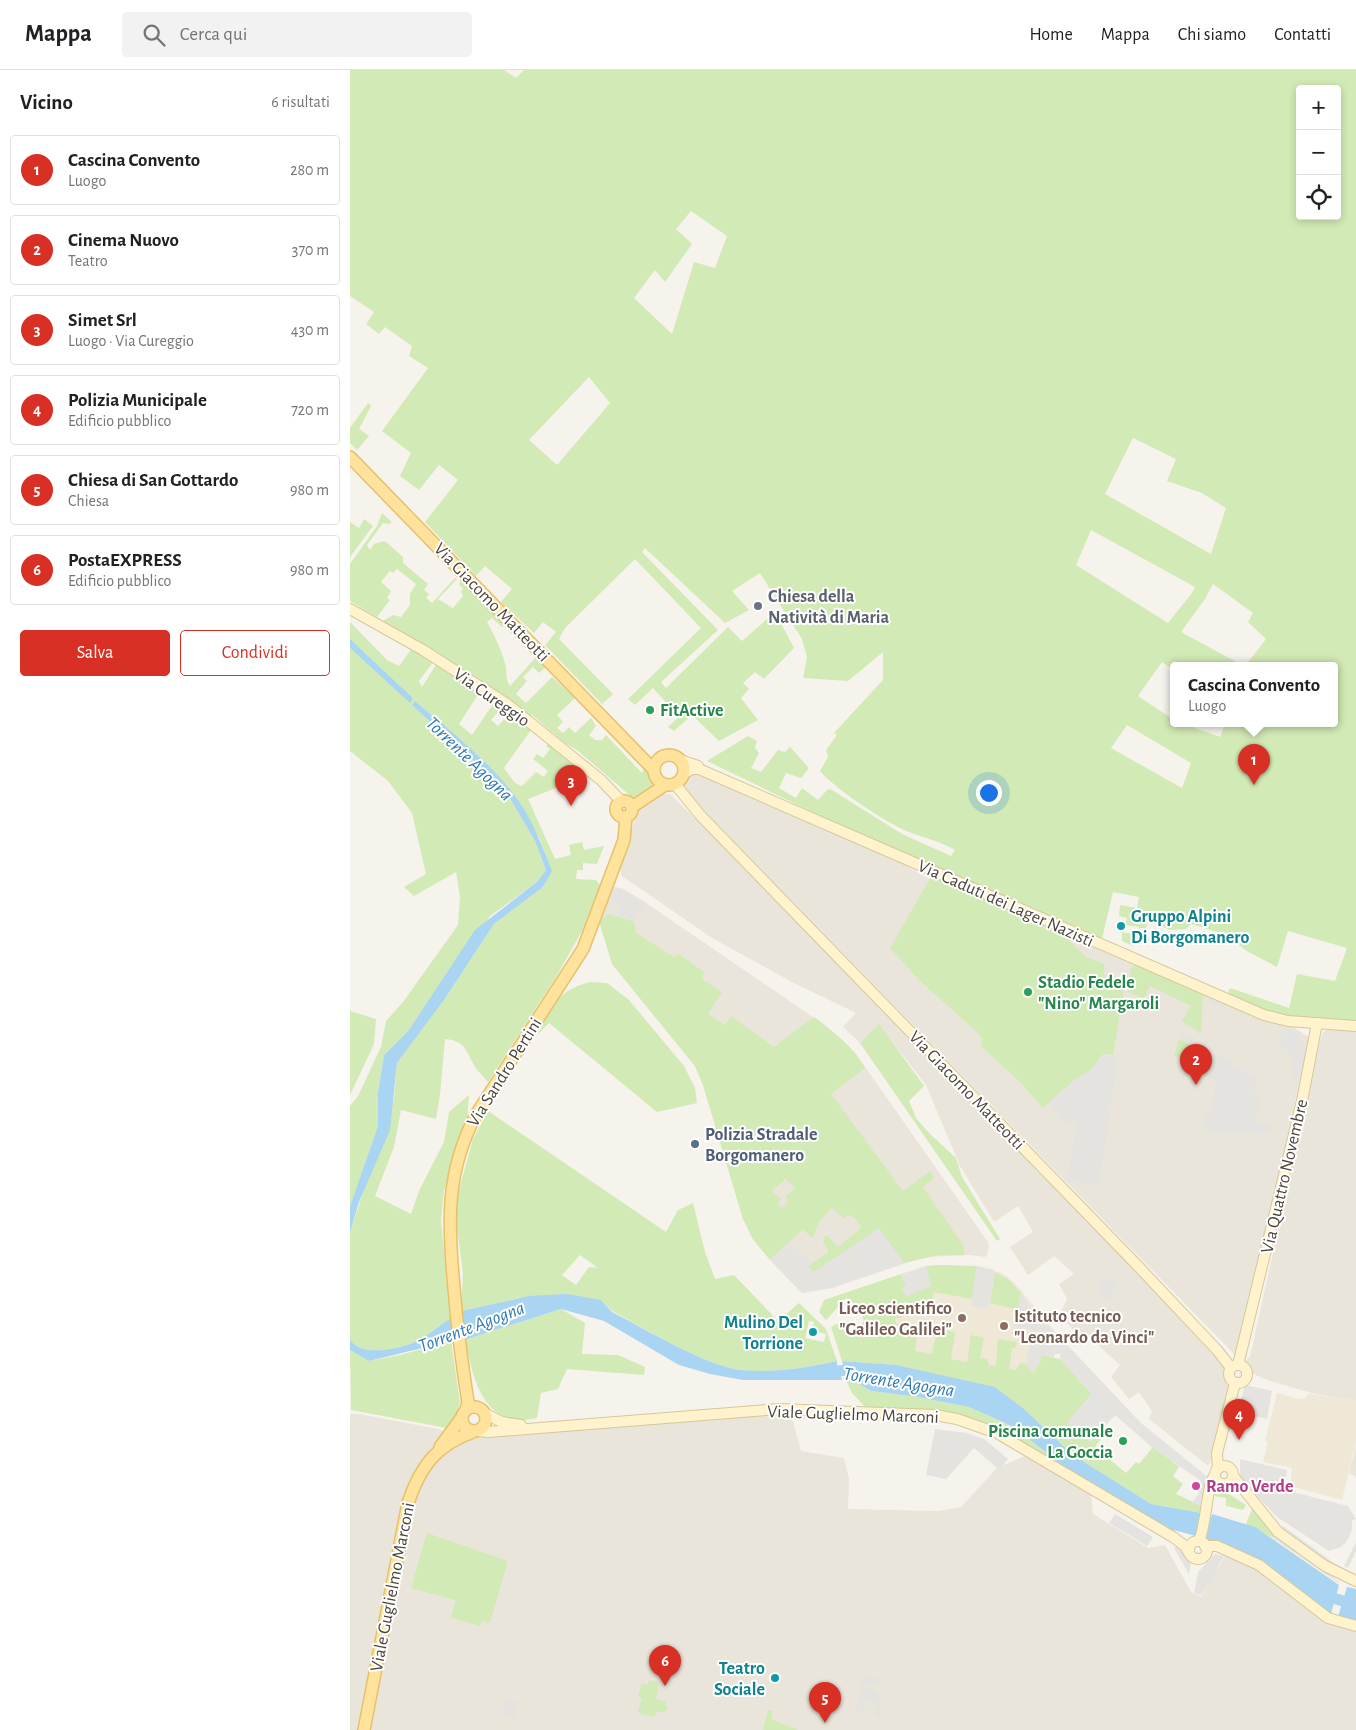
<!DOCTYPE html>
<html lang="it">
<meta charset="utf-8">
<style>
:root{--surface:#fff;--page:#f2f2f2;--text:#202124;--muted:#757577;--line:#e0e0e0;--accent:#d93025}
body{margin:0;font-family:"Alegreya Sans",sans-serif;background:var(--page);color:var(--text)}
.controls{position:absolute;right:15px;top:15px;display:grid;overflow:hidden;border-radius:5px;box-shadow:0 2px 8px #0003}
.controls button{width:45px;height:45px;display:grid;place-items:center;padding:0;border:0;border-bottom:1px solid var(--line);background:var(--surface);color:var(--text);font:25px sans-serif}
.you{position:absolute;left:638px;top:722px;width:18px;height:18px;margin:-12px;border:4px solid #fff;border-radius:50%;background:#1a73e8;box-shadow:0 0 0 8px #1a73e833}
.badge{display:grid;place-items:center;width:32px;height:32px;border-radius:50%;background:var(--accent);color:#fff;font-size:16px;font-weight:700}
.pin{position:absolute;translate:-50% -41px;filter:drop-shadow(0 1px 2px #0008)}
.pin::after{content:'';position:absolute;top:26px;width:18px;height:15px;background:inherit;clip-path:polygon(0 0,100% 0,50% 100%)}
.popup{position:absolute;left:820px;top:592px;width:168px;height:65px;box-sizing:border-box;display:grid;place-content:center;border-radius:5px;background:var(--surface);filter:drop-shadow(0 1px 4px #0005);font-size:16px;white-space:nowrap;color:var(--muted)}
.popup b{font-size:19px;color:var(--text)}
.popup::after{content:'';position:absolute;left:50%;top:100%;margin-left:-10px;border:10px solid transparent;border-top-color:var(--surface)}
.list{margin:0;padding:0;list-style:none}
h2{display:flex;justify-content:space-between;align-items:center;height:65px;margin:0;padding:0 20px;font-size:21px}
h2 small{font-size:16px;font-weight:400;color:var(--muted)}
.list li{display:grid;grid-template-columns:32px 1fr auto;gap:15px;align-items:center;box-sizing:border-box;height:70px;margin:0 10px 10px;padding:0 10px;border:1px solid var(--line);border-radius:5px}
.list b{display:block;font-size:19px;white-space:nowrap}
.list p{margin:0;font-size:16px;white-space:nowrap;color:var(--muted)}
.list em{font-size:16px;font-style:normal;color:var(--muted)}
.actions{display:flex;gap:10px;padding:15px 20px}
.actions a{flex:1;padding:11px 0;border:1px solid var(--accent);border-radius:5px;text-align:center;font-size:18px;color:var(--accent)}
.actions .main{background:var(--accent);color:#fff}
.icon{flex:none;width:28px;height:28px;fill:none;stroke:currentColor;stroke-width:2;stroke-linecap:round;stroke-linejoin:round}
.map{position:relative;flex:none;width:1006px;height:1660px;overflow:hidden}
header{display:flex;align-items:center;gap:30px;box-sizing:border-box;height:70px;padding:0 25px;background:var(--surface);border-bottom:1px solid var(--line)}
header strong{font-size:24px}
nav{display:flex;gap:28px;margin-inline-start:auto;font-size:18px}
.search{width:350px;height:45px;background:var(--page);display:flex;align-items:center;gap:12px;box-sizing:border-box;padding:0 18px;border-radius:5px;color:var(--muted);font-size:19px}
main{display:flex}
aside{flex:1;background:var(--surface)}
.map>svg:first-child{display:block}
.residential{fill:#eae5da}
.education{fill:#efe8d6}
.green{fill:#d2eab5;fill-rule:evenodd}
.parking{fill:#e5e3e0}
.water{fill:#a9d4f2}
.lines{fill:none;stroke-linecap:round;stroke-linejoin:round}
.river{stroke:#a9d4f2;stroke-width:11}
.secondary-casing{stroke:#d6c79b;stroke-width:12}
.primary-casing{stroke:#e6c16a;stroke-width:14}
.secondary{stroke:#fff3cd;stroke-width:10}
.primary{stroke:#ffe39c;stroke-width:11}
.worship-dot{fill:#6b7280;stroke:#fff;stroke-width:2}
.leisure-dot{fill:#2e9e5b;stroke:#fff;stroke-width:2}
.culture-dot{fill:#0f9aa8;stroke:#fff;stroke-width:2}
.service-dot{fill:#5c6f8a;stroke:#fff;stroke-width:2}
.education-dot{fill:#8d6e63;stroke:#fff;stroke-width:2}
.hotel-dot{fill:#d1479c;stroke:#fff;stroke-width:2}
.labels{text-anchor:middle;stroke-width:4;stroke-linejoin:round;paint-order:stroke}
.worship-label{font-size:18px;font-weight:bold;fill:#5b616d;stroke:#fff;text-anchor:start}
.street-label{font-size:18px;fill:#4b4439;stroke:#fff}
.leisure-label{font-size:18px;font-weight:bold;fill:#27864d;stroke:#fff;text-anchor:start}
.culture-label{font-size:18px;font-weight:bold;fill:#0d838f;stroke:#fff;text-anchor:end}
.service-label{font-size:18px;font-weight:bold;fill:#4e5e75;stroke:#fff;text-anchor:start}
.education-label{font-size:18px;font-weight:bold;fill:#785e54;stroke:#fff;text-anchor:end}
.hotel-label{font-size:18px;font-weight:bold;fill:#b23c85;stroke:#fff;text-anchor:start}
.water-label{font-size:19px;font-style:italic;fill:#2e7ab2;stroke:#fff}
</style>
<header>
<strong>Mappa</strong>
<div class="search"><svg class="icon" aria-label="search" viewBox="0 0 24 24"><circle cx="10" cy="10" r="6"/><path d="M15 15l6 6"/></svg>Cerca qui</div>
<nav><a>Home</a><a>Mappa</a><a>Chi siamo</a><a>Contatti</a></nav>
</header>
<main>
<aside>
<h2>Vicino<small>6 risultati</small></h2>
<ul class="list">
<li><span class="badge">1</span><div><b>Cascina Convento</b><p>Luogo</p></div><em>280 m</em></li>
<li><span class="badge">2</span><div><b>Cinema Nuovo</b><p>Teatro</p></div><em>370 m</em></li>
<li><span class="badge">3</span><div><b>Simet Srl</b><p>Luogo · Via Cureggio</p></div><em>430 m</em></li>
<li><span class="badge">4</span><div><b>Polizia Municipale</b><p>Edificio pubblico</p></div><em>720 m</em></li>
<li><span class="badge">5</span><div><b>Chiesa di San Gottardo</b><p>Chiesa</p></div><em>980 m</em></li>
<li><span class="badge">6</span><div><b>PostaEXPRESS</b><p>Edificio pubblico</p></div><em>980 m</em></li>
</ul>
<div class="actions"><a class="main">Salva</a><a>Condividi</a></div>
</aside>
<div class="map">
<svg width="1006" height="1660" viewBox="0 0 1006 1660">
<rect width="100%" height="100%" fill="#f6f3ec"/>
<g class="residential">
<path d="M345,703L540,786L603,823L711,862L912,949L942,956L960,968L888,1280L884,1284L333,719L331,714Z"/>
<path d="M313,724H320L368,771L552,958L870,1288L878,1300L880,1318L866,1381L858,1396L799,1349L802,1341L789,1322L779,1329L761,1307L770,1295L748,1275L730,1268L710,1245L717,1229L709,1214L724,1204L704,1186L678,1205L660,1177L683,1162L668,1136L644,1152L610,1096L576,1015L529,955L510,973L493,957L506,943L444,913L362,868L272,806L269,795L288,740Z"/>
<path d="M261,816L274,819L296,833L463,947L506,984L638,1172L639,1177L636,1187L620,1185L574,1187L482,1218L452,1223L444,1215L408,1176L393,1149L353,1015L345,996L262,894L249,851Z"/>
<path d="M980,959L1006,961V1331L965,1324L917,1310L897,1301L892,1295L900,1287L969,974L973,962Z"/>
<path d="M431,1343L441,1344L451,1381L494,1388L499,1409L498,1439L589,1441L611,1437L647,1398L675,1386L714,1406L741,1422L743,1444L798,1478L815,1475L841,1522L851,1527L876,1484L880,1483L1006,1560V1660H0V1344H9L88,1359L116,1369Z"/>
<path d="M1006,1376V1407L999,1403Z"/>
</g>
<g class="education">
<path d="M587,1195L627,1196L652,1203L665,1213L709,1267L704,1287L674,1339L526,1293L564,1200Z"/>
<path d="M927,1323L949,1329L955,1328L959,1324L1006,1331V1373L992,1430L940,1416L942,1398L913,1392L918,1371H915Z"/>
</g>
<g class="green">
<path d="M0,0H154L166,8L174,0H1006V953L937,949L877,927L880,918L939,938L947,904L985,911L997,878L938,861L927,897L895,880L877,865L841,854L836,859L821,860L798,852L796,858H790L783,876L772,871V862L786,865L789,857L775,855L777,848L769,846L770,835L787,838L789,827L763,822L752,869L483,752L357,691L398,666L407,671L405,678L409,683L401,698L411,702L428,680L435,682L440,677L459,698L451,708L436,703L429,718L446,728L452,718L468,730L478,719L482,720L552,764L601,786L605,780C588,770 569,767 552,759C531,749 484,718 470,701L478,687L476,680L487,665L484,663L533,610V582L498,611L453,608L457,587L452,569L410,503L382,521L399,540L375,553L295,478L292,482L368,560L311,612L316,618L378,557L392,571L425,542L444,578L414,609L405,602L393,613L399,619L391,628L408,650L369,671L342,645L324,661L318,657L329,647L303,618L285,635L278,629L351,558L285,489L215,558L209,569L263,624L252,634L195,575L206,562L193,552L184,563L151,532L162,519L135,496L126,506L75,452L108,410L89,395L69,420L50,406L61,383L32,361L78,298L59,286L62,276L35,257L29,264L16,254L24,242L0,226ZM950,19H987V146H950ZM341,141L377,166L365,198L344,192L322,264L284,228L305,200L315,212L342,174L326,159ZM239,307L260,333L207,395L179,370ZM783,368L826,389L817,411L852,423L876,438L861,484L755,424ZM741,460L845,517L842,523L818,553L726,495ZM863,514L903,543L898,552L916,569L895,596H984V654H875L870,667L834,654H824V650L788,626L812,592L824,600V596H894L831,562L855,529ZM777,655L841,693L832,718L761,678Z"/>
<path d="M18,333L21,336L9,359L19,366L7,380L0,373V358Z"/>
<path d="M32,443L42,452L39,454L33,453L17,475L20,480L24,474L35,471L53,487V493L78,514L74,520L79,524L76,528L82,533L105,508L107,509L88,529L103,538L113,526L111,521L113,519L109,515L111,509L155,554L152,557L142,548L137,552C145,566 152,581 156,597C157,605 155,608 160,616L186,587L196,597L189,603L183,597L173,607L177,611L166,624L176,633L202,607L225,628L207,645L213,652L207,658L213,663L219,657L225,663L241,648L246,656L239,665L245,670H252L256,665L292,703L295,696L303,704L302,716L283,728L227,680L215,673L182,645L178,646L87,582L33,551L43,545L51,547L60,535V524L66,514L47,499L43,503L40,501L31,512L41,521L37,528L40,530L27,547L0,531V494L27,456Z"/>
<path d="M14,449L23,456L0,487V452L9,458Z"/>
<path d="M0,552L37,590L49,596L62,578L84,591L69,611L72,617L87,593L131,620L109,654L122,665L145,631L152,637L141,650L148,656L160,643L181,660L154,698L165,713L172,716L186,702L194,707L198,701L183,689L187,684L193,688L200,679L196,676L199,673L239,705L178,729L205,789L221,785L219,775L232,772L234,780L254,776L247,794L233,793V800H227L226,809L246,810L252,817L236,854L206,907L138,1012C134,1007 128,1002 125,997C116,981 116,971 95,969L90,1025L86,1049L51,1040L44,1077L25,1126L61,1144L69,1121L94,1072L99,1042L119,1025L117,1051L94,1121L91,1151L101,1248C89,1256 77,1266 65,1272C49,1279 10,1288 0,1269V1162L44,1029L47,993L94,930L144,854L193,817L201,801L190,769L131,688L65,631L161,730L185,771L196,800L188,811L140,846L59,960L34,985L28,1023V1056L0,1136V1036L8,1026L31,977L36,951L53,932L108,855L110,827L106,802L64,826L54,817L76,804L62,743L38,711L0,681V578L60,632L63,628L0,569Z"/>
<path d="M582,805L711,862L735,886L754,894V904L758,910L775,914L763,985L753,984L742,999L723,1011L693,1038L671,1013L631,976L632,969L627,962L570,911L540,878Z"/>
<path d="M258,844L284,851L286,863L324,887L329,884L354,902L352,909L372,922L358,944L375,955L381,946L424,977L464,947C484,962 503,976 515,998L481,1024L553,1121L580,1101L584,1108L573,1117L613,1175L615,1185H589L554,1193L529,1159L463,1202L458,1196L478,1183V1179L473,1172L474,1166H478L488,1177L509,1160L511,1156L504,1147L497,1145L494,1149L482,1138L471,1149L462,1168L453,1159L420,1190L402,1168L393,1149L353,1015L345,996L262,894L249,851ZM435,1109L445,1117L435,1128L438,1130L432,1138L427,1134L431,1129L422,1121Z"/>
<path d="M784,895H786L853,924L851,964L832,951L841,936L800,916L794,928L778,922L781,898Z"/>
<path d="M241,912L257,913L279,930L334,996L345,1018L347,1033L307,1042L199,953L188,964L184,962C201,938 210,918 241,912Z"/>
<path d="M0,941L26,949L24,974L0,1025Z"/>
<path d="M529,954L574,1016L559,1031L566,1048L579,1063L606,1088L612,1107L650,1169L647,1171L510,973Z"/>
<path d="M829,969L844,977L834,990L824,986Z"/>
<path d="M138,1041L316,1162L328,1140L343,1133L355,1182L365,1209L384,1205L428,1251L449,1233L476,1259L487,1291C456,1298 423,1303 391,1300C355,1296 296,1259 262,1241L251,1230L169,1228L111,1241L113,1204L106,1150L108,1124L123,1069ZM230,1185L248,1198L239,1197L226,1215L212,1205ZM459,1251L464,1252L462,1260L476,1264L474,1272L455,1268Z"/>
<path d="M587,1195L627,1196L622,1229L584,1222L580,1240L577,1239V1236L554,1232L551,1248H545L546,1255L568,1258L565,1281L582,1284L587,1258L605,1262L601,1289L617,1292L621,1265L634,1268L630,1288L637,1289L639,1295L646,1296L648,1269L667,1272L665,1278H662L659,1299L666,1300L670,1293L676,1294L683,1302L690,1294L691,1285L710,1289L742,1324L718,1352L740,1372L749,1362L753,1366L745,1377L776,1403L786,1392L789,1394L803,1377L829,1397L823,1406L833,1414L826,1424L854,1437L851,1443L801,1434L723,1385L674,1339L645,1317L546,1295L492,1291L481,1257L489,1253L505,1261L514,1251L509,1238L496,1228L476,1250L469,1242L474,1230L551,1204L556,1214L557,1226L581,1216L576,1196Z"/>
<path d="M645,1202L658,1209L671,1223L668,1240L640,1233Z"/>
<path d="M211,1239L235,1253L232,1284L268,1285L295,1297L294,1305L217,1299L208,1319L191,1323L187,1348C180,1349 169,1352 163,1350C127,1341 123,1299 114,1270Z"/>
<path d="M101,1271L110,1332L102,1359L1,1340L0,1280L19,1291L50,1285Z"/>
<path d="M501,1309L521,1321L568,1327L619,1337L664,1357L723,1404L631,1356L517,1339L502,1323L496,1310Z"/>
<path d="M866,1416L896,1435L893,1440L876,1436V1428L864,1426Z"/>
<path d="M902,1439L925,1466L923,1468L896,1454Z"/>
<path d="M77,1463L158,1491L140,1553L132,1551L130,1556L101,1548L106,1530L61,1518Z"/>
<path d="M299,1610L309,1613L306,1629L316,1632L315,1635L318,1636L316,1642H306L305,1647L290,1644L288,1641L292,1629L288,1626L292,1613L298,1615Z"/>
<path d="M418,1640L423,1641L421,1649L448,1660H413Z"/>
</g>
<g class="parking">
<path d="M269,818L296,833L284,851L267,844L270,834L261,831L263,822Z"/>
<path d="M859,926L877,934L876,939L857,931Z"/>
<path d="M935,958L944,960L956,976L948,1013L940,1008L942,1000L941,985L928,973Z"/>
<path d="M832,963L848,971L845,976L829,968Z"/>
<path d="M865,983L907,1009L904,1025L911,1027L905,1054L925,1057L922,1063L854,1061L855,1044H861L865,1016L866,1011L859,1008Z"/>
<path d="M753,984L763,985L768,989L749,1116L717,1111L726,1054L713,1051L697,1035L723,1011L742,999Z"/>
<path d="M529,1158L554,1193L482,1218L452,1223L420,1190L438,1173L457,1189L465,1192L458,1196L464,1202Z"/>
<path d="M576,1196L581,1216L557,1226L551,1221L556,1214L551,1204Z"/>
<path d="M627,1196L645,1200L638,1239L621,1236Z"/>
<path d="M760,1206L768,1214L758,1231L746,1220Z"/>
<path d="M671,1223L678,1234L675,1252L685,1254L691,1247L791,1353L859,1408L854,1437L842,1433L849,1423L846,1420L851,1411L804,1379L765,1345L740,1373L717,1352L742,1324L710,1289V1284H705L704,1287L691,1285L690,1294L683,1303L676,1294L681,1268L688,1270L690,1262L664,1257Z"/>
<path d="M895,1315L922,1321L917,1349L888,1342Z"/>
<path d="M585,1359L617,1363L634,1369L658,1389L651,1398H647L624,1378L596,1409L576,1405Z"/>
<path d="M890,1389L937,1400L935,1420L998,1436L1006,1449L1002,1451V1460L997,1471L991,1477L979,1481L927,1447L890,1408Z"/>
<path d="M765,1444L803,1467L797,1476L759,1453Z"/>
<path d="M933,1456L991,1498L988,1501L931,1459Z"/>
<path d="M925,1466L988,1511L990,1514L923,1468Z"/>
<path d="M1006,1472V1481L998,1498L994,1496Z"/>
<path d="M830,1475L841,1492L839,1504L824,1478Z"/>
<path d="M865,1484L874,1486L868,1496L870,1497L851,1525L844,1523L848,1502Z"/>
<path d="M527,1607L528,1614L510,1616L508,1609Z"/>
<path d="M518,1618L524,1620L530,1627L531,1648L524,1647L527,1633L516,1631L513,1644L505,1642L509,1627L513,1620Z"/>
<path d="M154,1631L168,1632L166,1647L152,1646Z"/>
</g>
<g class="water">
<path d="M0,569L63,628L60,633L0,578Z"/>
<path d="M65,631C100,661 137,689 165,726C182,748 192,776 202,801L193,817L144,854L94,930L47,993L40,1060L9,1132L0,1162V1136L28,1056V1023L34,985L59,960L125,860L188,811L196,800L185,771L161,730L127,694L62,635Z"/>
<path d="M217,1224L251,1230L262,1242C296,1259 355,1296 391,1300C423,1303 456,1298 487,1291V1301L490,1302L492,1310H393L360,1304L329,1295L254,1251L211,1239L114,1270L111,1241L179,1226Z"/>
<path d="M101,1248V1271L19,1291L0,1280V1269C10,1288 49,1279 65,1272C77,1266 89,1256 101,1248Z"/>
<path d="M492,1291L546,1295L645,1317L674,1339L723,1385L801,1434L851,1443L846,1466L816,1458L724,1405L664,1357L619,1337L568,1327L521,1321L501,1309L497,1310Z"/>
<path d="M862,1444L905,1457L989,1515L981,1544L903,1488L856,1469Z"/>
<path d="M997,1517L1006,1519V1552L988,1547Z"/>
</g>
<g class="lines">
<g class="river">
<path d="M474,1302L499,1300L510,1301"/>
<path d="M974,1521L983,1528L1006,1535"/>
</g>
<defs>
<g id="secondary">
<path d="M0,539L73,580L157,634L251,710L272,732"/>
<path d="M330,690L348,696L349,699L914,945L938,951L1006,956"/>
<path d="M333,704L342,699H349"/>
<path d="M325,714L350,745L786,1194L868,1281L881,1298"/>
<circle cx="888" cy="1304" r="9"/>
<path d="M888,1295L952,1031L967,953"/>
<path d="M134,1343L152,1352L171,1355"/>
<path d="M127,1361L138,1362L429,1339L585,1345L607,1349L647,1363L823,1467L835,1476L839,1483"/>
<circle cx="874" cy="1405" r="9"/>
<path d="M868,1399L867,1383L885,1313"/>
<path d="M883,1406L928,1462L975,1496L1006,1511"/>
<path d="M849,1471C856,1457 857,1412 865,1405"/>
<circle cx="848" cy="1480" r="9"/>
<path d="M855,1476H867L909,1495L978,1548L1006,1556"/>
</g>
<g id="primary">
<path d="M0,387L303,699"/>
<circle cx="319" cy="700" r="15"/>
<circle cx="274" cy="739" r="8"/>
<path d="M282,737L315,715"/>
<circle cx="124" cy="1349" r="12"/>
<path d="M116,1340L118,1332C112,1294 107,1256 104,1218C98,1154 95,1102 127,1043L233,879L274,770L276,747"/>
<path d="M90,1377L112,1347"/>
<path d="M14,1660L58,1433C70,1397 86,1375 123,1362"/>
</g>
</defs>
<use href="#secondary" class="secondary-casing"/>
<use href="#primary" class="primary-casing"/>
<use href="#secondary" class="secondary"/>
<use href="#primary" class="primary"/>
</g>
<circle class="worship-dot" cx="408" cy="536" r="5"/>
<g class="leisure-dot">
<circle cx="300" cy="640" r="5"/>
<circle cx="678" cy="922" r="5"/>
<circle cx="773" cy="1371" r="5"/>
</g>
<g class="culture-dot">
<circle cx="771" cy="856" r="5"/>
<circle cx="463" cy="1262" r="5"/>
<circle cx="425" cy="1608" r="5"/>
</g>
<circle class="service-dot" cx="345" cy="1074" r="5"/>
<g class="education-dot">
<circle cx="612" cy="1248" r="5"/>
<circle cx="654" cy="1256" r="5"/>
</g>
<circle class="hotel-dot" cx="846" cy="1416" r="5"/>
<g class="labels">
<g class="worship-label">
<text x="418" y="532">Chiesa della<tspan x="418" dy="21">Natività di Maria</tspan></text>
</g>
<g class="street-label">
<text transform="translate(142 532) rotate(46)" y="6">Via Giacomo Matteotti</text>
<text transform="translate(142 627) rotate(35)" y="6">Via Cureggio</text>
<text transform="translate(656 833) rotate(24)" y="6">Via Caduti dei Lager Nazisti</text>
<text transform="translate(154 1002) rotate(-58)" y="6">Via Sandro Pertini</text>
<text transform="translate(617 1020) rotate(46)" y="6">Via Giacomo Matteotti</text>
<text transform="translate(934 1106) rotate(-77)" y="6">Via Quattro Novembre</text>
<text transform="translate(503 1344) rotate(2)" y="6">Viale Guglielmo Marconi</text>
<text transform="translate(42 1517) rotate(-79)" y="6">Viale Guglielmo Marconi</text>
</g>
<g class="leisure-label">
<text x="310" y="646">FitActive</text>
<text x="688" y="918">Stadio Fedele<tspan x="688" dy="21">"Nino" Margaroli</tspan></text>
<text x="763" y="1367" text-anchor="end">Piscina comunale<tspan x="763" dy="21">La Goccia</tspan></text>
</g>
<g class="culture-label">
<text x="781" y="852" text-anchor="start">Gruppo Alpini<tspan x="781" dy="21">Di Borgomanero</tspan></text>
<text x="453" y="1258">Mulino Del<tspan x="453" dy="21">Torrione</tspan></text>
<text x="415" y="1604">Teatro<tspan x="415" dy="21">Sociale</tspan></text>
</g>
<g class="service-label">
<text x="355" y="1070">Polizia Stradale<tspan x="355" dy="21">Borgomanero</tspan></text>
</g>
<g class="education-label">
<text x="602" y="1244">Liceo scientifico<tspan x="602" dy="21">"Galileo Galilei"</tspan></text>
<text x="664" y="1252" text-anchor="start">Istituto tecnico<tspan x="664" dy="21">"Leonardo da Vinci"</tspan></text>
</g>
<g class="hotel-label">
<text x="856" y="1422">Ramo Verde</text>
</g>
<g class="water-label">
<text transform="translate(120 688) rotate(44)" y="7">Torrente Agogna</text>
<text transform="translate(121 1256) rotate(-21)" y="7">Torrente Agogna</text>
<text transform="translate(549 1311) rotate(9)" y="7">Torrente Agogna</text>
</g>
</g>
</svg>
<div class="controls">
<button>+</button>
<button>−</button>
<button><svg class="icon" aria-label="locate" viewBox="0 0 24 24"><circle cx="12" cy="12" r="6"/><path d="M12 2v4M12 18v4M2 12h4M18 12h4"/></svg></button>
</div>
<div class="you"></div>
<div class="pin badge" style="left:904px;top:715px">1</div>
<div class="popup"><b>Cascina Convento</b>Luogo</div>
<div class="pin badge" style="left:846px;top:1015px">2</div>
<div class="pin badge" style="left:221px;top:736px">3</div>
<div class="pin badge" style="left:889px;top:1370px">4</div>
<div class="pin badge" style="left:475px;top:1653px">5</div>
<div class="pin badge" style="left:315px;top:1616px">6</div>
</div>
</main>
